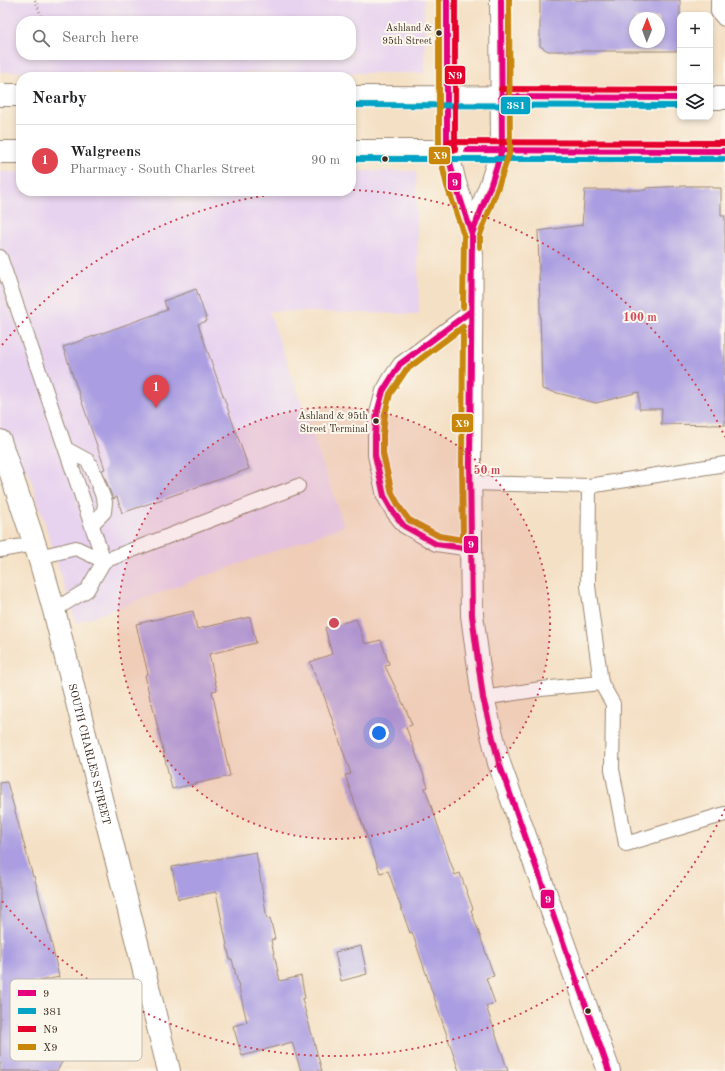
<!DOCTYPE html>
<meta charset="utf-8">
<style>
:root{--surface:#fff;--page:#f6f6f6;--text:#202124;--muted:#757577;--line:#e0e0e0;--accent:#0f766e}
body{margin:0;font-family:"Old Standard TT",serif;background:var(--page);color:var(--text)}
.controls{position:absolute;right:12px;top:12px;display:grid;overflow:hidden;border-radius:8px;box-shadow:0 2px 6px #0003}
.controls button{width:36px;height:36px;display:grid;place-items:center;padding:0;border:0;border-bottom:1px solid var(--line);background:var(--surface);color:var(--text);font:20px sans-serif}
.compass{position:absolute;left:629px;top:12px;width:36px;height:36px;border-radius:50%;background:var(--surface);box-shadow:0 2px 6px #0003;rotate:1deg}
.you{position:absolute;left:379px;top:733px;width:14px;height:14px;margin:-10px;border:3px solid #fff;border-radius:50%;background:#1a73e8;box-shadow:0 0 0 6px #1a73e833}
.badge{display:grid;place-items:center;width:26px;height:26px;border-radius:50%;background:var(--accent);color:#fff;font-size:13px;font-weight:700}
.pin{position:absolute;translate:-50% -33px;filter:drop-shadow(0 1px 2px #0008)}
.pin::after{content:'';position:absolute;top:21px;width:14px;height:12px;background:inherit;clip-path:polygon(0 0,100% 0,50% 100%)}
.list{margin:0;padding:0;list-style:none}
h2{display:flex;justify-content:space-between;align-items:center;height:52px;margin:0;padding:0 16px;font-size:17px}
h2 small{font-size:13px;font-weight:400;color:var(--muted)}
.list li{display:grid;grid-template-columns:26px 1fr auto;gap:12px;align-items:center;box-sizing:border-box;height:72px;padding:0 16px;border-top:1px solid var(--line)}
.list b{display:block;font-size:15px;white-space:nowrap}
.list p{margin:0;font-size:13px;white-space:nowrap;color:var(--muted)}
.list em{font-size:13px;font-style:normal;color:var(--muted)}
.icon{flex:none;width:22px;height:22px;fill:none;stroke:currentColor;stroke-width:2;stroke-linecap:round;stroke-linejoin:round}
.map{position:relative;flex:none;width:725px;height:1071px;overflow:hidden}
.search{position:absolute;background:var(--surface);box-shadow:0 2px 6px #0003;left:16px;top:16px;width:340px;height:44px;display:flex;align-items:center;gap:10px;box-sizing:border-box;padding:0 14px;border-radius:16px;color:var(--muted);font-size:15px}
.panel{position:absolute;background:var(--surface);box-shadow:0 2px 6px #0003;left:16px;top:72px;width:340px;height:124px;border-radius:16px}
.map>svg:first-child{display:block}
.built{fill:#e7d2ef;fill-rule:evenodd}
.building{fill:#aa9de1;fill-rule:evenodd}
.lines{fill:none;stroke-linecap:round;stroke-linejoin:round}
.lane-casing{stroke:#988571;stroke-width:16}
.street-casing{stroke:#988571;stroke-width:24}
.secondary-casing{stroke:#988571;stroke-width:24}
.primary-casing{stroke:#988571;stroke-width:24}
.path{stroke:#988571;stroke-width:2.5;stroke-dasharray:1 3;stroke-linecap:butt}
.lane{stroke:#fff;stroke-width:14}
.street{stroke:#fff;stroke-width:22}
.secondary{stroke:#fff;stroke-width:22}
.primary{stroke:#fff;stroke-width:22}
.bus-1-casing{stroke:#fbf7ec;stroke-width:9}
.bus-2-casing{stroke:#fbf7ec;stroke-width:9}
.bus-3-casing{stroke:#fbf7ec;stroke-width:9}
.bus-4-casing{stroke:#fbf7ec;stroke-width:9}
.bus-1{stroke:#e5007d;stroke-width:6}
.bus-2{stroke:#03a3c5;stroke-width:6}
.bus-3{stroke:#e4002b;stroke-width:6}
.bus-4{stroke:#c88708;stroke-width:6}
.ring{fill:none;stroke:#d1495b;stroke-width:2;stroke-dasharray:2 4}
.bus-dot{fill:#3b2a1e;stroke:#fbf7ec;stroke-width:1.5}
.labels{text-anchor:middle;stroke-width:4;stroke-linejoin:round;paint-order:stroke}
.bus-label{font-size:10px;fill:#3b2a1e;stroke:#fbf7ec;text-anchor:end}
.street-label{font-size:11px;fill:#3b2a1e;stroke:#fbf7ec}
.key{fill:#fbf7ec;stroke:#c1baae;stroke-width:1}
.key-label{font-size:11px;fill:#3b2a1e}
.centre{fill:#d1495b;stroke:#fbf7ec;stroke-width:2}
.ring-label{font-size:12px;text-anchor:middle;font-weight:bold;fill:#d1495b;stroke:#fbf7ec;stroke-width:4;stroke-linejoin:round;paint-order:stroke}
.line-badge{stroke:#fbf7ec;stroke-width:1.5}
.badge-label{font-size:11px;text-anchor:middle;font-weight:bold;fill:#fff}
</style>
<div class="map">
<svg width="725" height="1071" viewBox="0 0 725 1071">
<rect width="100%" height="100%" fill="#fbf7ec"/>
<filter id="ink" filterUnits="userSpaceOnUse"><feTurbulence type="fractalNoise" baseFrequency=".025" numOctaves="2"/><feDisplacementMap in="SourceGraphic" scale="8" xChannelSelector="R" yChannelSelector="G"/><feConvolveMatrix kernelMatrix="1 2 1 2 8 2 1 2 1" color-interpolation-filters="sRGB"/></filter>
<filter id="wash" filterUnits="userSpaceOnUse"><feTurbulence type="fractalNoise" baseFrequency=".012" numOctaves="4" result="noise"/><feDisplacementMap in="SourceGraphic" scale="16" xChannelSelector="R" yChannelSelector="G"/><feGaussianBlur stdDeviation="0.9" result="paint"/><feColorMatrix in="noise" values="0 0 0 0 0 0 0 0 0 0 0 0 0 0 0 0 0 1.4 0 .05"/><feComposite in="paint" operator="in"/></filter>
<g filter="url(#wash)">
<rect width="100%" height="100%" fill="#f4e0c4"/>
<g class="built">
<path d="M0,0H424L425,73L0,72ZM21,21H351V55H21Z"/>
<path d="M351,171H416L419,314L269,311L344,526L76,623L28,470L0,475V172H21V191H351Z"/>
</g>
<g id="blocks">
<g class="building">
<path d="M540,0H680V51H548L540,46ZM635,18H659V42H635Z"/>
<path d="M685,186H712V188H721V216H725V425L661,424L662,409H639V392L596,403L542,389L538,231L582,225L585,190H646V188Z"/>
<path d="M196,289L207,321L198,324L249,469L122,513L117,497L113,499L102,470L105,469L63,347L167,310L164,301Z"/>
<path d="M193,611L197,629L250,617L256,643L209,654L217,690L212,691L230,776L172,789L152,703L151,704L145,675L148,674L136,624Z"/>
<path d="M356,619L365,644L381,640L389,664L385,666L407,712L412,725L406,727L428,787L425,788L455,875L460,873L473,909L471,910L494,976L486,978L495,1003L486,1006L508,1071H459L412,932L410,933L388,871L380,873L345,775L351,774L321,687H320L310,662L332,654L325,628Z"/>
<path d="M7,782L33,877L34,876L51,941L59,977L17,986L71,1024L74,1041L57,1071H0V783Z"/>
<path d="M256,852L267,919L270,918L275,939L271,940L280,981L301,976L305,998L302,999L322,1071H301L292,1042L242,1056L233,1026L247,1022L232,959L230,960L216,892L178,899L172,867Z"/>
<path d="M361,946L367,974L341,981L335,952Z"/>
</g>
</g>
</g>
<g filter="url(#ink)">
<use href="#blocks" fill-opacity="0" stroke="#988571" stroke-width="1"/>
<g class="lines">
<defs>
<g id="lane">
<path d="M718,0V12L724,19H725"/>
<path d="M0,257L104,561"/>
<path d="M66,449L88,461L94,473L105,502L104,512L92,524"/>
<path d="M470,483L589,486L588,586L601,683"/>
<path d="M589,486L725,464"/>
<path d="M471,549L436,544L404,526L393,512L384,496L375,455V435L377,413L383,391L391,377L400,364L471,311"/>
<path d="M0,550L34,544"/>
<path d="M39,557L76,548L104,561"/>
<path d="M54,610L87,590L104,561L298,486"/>
<path d="M483,698L541,689L601,683L613,704L612,769L626,844L725,814"/>
</g>
<g id="street">
<path id="s1" d="M0,441L39,557L54,610L169,1071"/>
</g>
<g id="secondary">
<path d="M447,0V150L455,183L472,234L470,464L472,615L483,698L499,763L609,1071"/>
<path d="M472,234L491,184L502,150L501,0"/>
</g>
<g id="primary">
<path d="M0,95H21"/>
<path d="M351,97L680,98"/>
<path d="M710,98H725"/>
<path d="M351,151H725"/>
<path d="M0,152H21"/>
</g>
</defs>
<use href="#lane" class="lane-casing"/>
<use href="#street" class="street-casing"/>
<use href="#secondary" class="secondary-casing"/>
<use href="#primary" class="primary-casing"/>
<g class="path">
<path d="M35,0L43,21"/>
<path d="M55,55L56,58"/>
</g>
<use href="#lane" class="lane"/>
<use href="#street" class="street"/>
<use href="#secondary" class="secondary"/>
<use href="#primary" class="primary"/>
<defs>
<g id="bus-1">
<path d="M447,0V150L455,183L472,234L470,464L472,615L483,698L499,763L609,1071"/>
<path d="M501,97L680,98"/>
<path d="M467,150L725,151"/>
<path d="M472,247V234L491,184L502,150L501,0"/>
<path d="M471,311L400,364L383,391L377,413L375,435V455L384,496L393,512L404,526L436,544L471,549"/>
</g>
<g id="bus-2">
<path d="M351,105L680,106"/>
<path d="M351,159H725"/>
</g>
<g id="bus-3">
<path d="M455,0V150"/>
<path d="M509,0V97"/>
<path d="M501,89L680,90"/>
<path d="M447,142L725,143"/>
</g>
<g id="bus-4">
<path d="M439,0V151L447,186L464,235L463,307"/>
<path d="M480,247V235L498,187L510,151L509,0"/>
<path d="M463,327L462,464L463,540L439,536L409,520L400,508L392,493L383,454V435L385,414L390,394L406,370Z"/>
</g>
</defs>
<use href="#bus-1" class="bus-1-casing"/>
<use href="#bus-2" class="bus-2-casing"/>
<use href="#bus-3" class="bus-3-casing"/>
<use href="#bus-4" class="bus-4-casing"/>
<use href="#bus-1" class="bus-1"/>
<use href="#bus-2" class="bus-2"/>
<use href="#bus-3" class="bus-3"/>
<use href="#bus-4" class="bus-4"/>
</g>
</g>
<circle cx="334" cy="623" r="216" fill="#d1495b" fill-opacity=".12"/>
<g class="ring">
<circle cx="334" cy="623" r="216"/>
<path d="M725 809A433 433 0 0 1 2 901M2 345A433 433 0 0 1 304 191M353 190A433 433 0 0 1 725 437"/>
</g>
<g class="bus-dot">
<circle cx="439" cy="33" r="3.5"/>
<circle cx="385" cy="159" r="3.5"/>
<circle cx="376" cy="421" r="3.5"/>
<circle cx="588" cy="1011" r="3.5"/>
</g>
<g class="labels">
<g class="bus-label">
<text x="432" y="31">Ashland &amp;<tspan x="432" dy="13">95th Street</tspan></text>
<text x="368" y="419">Ashland &amp; 95th<tspan x="368" dy="13">Street Terminal</tspan></text>
</g>
<g class="street-label">
<text dy="4" stroke="none"><textPath href="#s1" startOffset="326">SOUTH CHARLES STREET</textPath></text>
</g>
</g>
<rect x="10" y="979" width="132" height="82" rx="6" class="key"/>
<rect x="18" y="990" width="18" height="6" fill="#e5007d"/>
<rect x="18" y="1008" width="18" height="6" fill="#03a3c5"/>
<rect x="18" y="1026" width="18" height="6" fill="#e4002b"/>
<rect x="18" y="1044" width="18" height="6" fill="#c88708"/>
<g class="key-label">
<text x="43" y="997">9</text>
<text x="43" y="1015">381</text>
<text x="43" y="1033">N9</text>
<text x="43" y="1051">X9</text>
</g>
<circle cx="334" cy="623" r="6" class="centre"/>
<g class="ring-label">
<text x="640" y="321">100 m</text>
<text x="487" y="474">50 m</text>
</g>
<g class="line-badge">
<rect x="444" y="65" width="22" height="20" rx="4" fill="#e4002b"/>
<rect x="500" y="96" width="31" height="19" rx="4" fill="#03a3c5"/>
<rect x="428" y="146" width="23" height="19" rx="4" fill="#c88708"/>
<rect x="447" y="172" width="15" height="19" rx="4" fill="#e5007d"/>
<rect x="451" y="413" width="23" height="20" rx="4" fill="#c88708"/>
<rect x="463" y="535" width="16" height="19" rx="4" fill="#e5007d"/>
<rect x="540" y="889" width="15" height="20" rx="4" fill="#e5007d"/>
</g>
<g class="badge-label">
<text x="455" y="79">N9</text>
<text x="516" y="109">381</text>
<text x="440" y="159">X9</text>
<text x="455" y="186">9</text>
<text x="462" y="427">X9</text>
<text x="471" y="548">9</text>
<text x="548" y="903">9</text>
</g>
</svg>
<div class="controls">
<button>+</button>
<button>−</button>
<button><svg class="icon" aria-label="layers" viewBox="0 0 24 24"><path d="M12 4l9 5-9 5-9-5zM3 14l9 5 9-5"/></svg></button>
</div>
<svg class="compass" viewBox="-18 -18 36 36"><path d="M0-13l5 13h-10z" fill="#e53935"/><path d="M0 13l5-13h-10z" fill="#757577"/></svg>
<div class="you"></div>
<div class="pin badge" style="left:156px;top:408px;background:#e0444e">1</div>
<div class="search"><svg class="icon" aria-label="search" viewBox="0 0 24 24"><circle cx="10" cy="10" r="6"/><path d="M15 15l6 6"/></svg>Search here</div>
<section class="panel">
<h2>Nearby<small></small></h2>
<ul class="list">
<li><span class="badge" style="background:#e0444e">1</span><div><b>Walgreens</b><p>Pharmacy · South Charles Street</p></div><em>90 m</em></li>
</ul>
</section>
</div>
